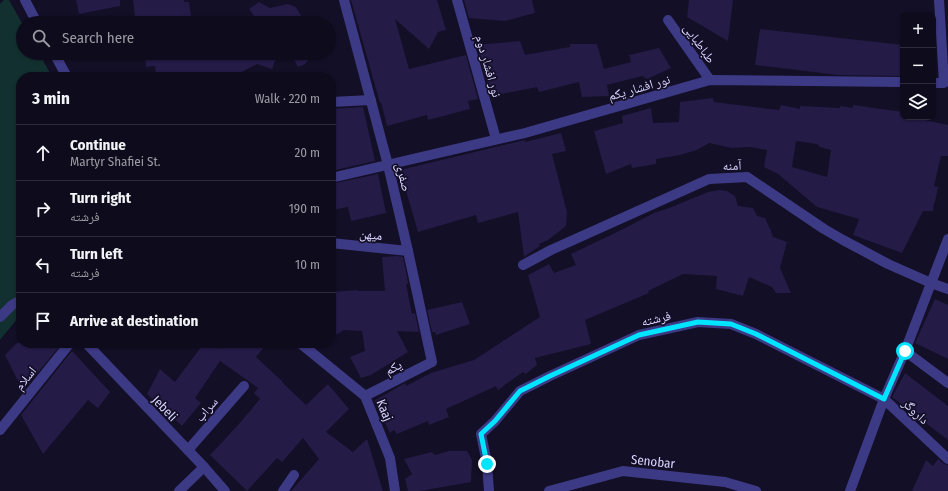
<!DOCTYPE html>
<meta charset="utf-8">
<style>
:root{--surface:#0e0b1c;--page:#171425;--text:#f1f3f6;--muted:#9b9ba3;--line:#2e2b3b}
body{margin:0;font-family:"Fira Sans Condensed","Noto Naskh Arabic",sans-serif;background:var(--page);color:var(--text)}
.controls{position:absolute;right:12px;top:12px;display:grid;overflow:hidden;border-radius:8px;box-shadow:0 1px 3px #0004}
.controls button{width:36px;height:36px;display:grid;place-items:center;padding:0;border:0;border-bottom:1px solid var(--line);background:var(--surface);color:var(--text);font:20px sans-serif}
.stop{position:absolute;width:12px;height:12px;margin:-9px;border:3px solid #00e5ff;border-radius:50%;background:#fff}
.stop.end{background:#00e5ff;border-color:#fff;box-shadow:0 1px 4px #0008}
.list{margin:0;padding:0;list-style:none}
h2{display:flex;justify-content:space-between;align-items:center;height:52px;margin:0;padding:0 16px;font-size:17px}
h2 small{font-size:13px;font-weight:400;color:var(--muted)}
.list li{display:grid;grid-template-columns:26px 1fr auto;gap:12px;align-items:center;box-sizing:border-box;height:56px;padding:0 16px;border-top:1px solid var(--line)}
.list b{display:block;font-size:15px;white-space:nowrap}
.list p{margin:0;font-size:13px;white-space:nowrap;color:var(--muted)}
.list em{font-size:13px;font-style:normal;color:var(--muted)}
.icon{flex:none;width:22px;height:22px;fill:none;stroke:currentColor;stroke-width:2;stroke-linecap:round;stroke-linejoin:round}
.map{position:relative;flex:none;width:948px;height:491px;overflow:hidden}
.search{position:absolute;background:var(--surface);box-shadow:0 1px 3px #0004;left:16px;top:16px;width:320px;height:44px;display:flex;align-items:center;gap:10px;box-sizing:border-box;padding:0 14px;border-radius:22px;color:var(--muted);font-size:15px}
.panel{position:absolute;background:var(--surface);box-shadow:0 1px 3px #0004;left:16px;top:72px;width:320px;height:276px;border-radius:16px}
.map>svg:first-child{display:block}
.green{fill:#12302f}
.building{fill:#241b47;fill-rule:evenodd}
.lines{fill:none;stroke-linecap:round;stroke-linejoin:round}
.minor{stroke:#3d3a85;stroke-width:10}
.route{stroke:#00e5ff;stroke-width:5}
.labels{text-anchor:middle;stroke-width:3.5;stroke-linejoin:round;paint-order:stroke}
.street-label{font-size:13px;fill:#d9d4ff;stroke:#130f26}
</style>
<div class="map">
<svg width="948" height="491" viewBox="0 0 948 491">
<rect width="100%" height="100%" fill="#130f26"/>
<path class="green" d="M4,0H9L23,25V53H39L52,77H21V314L0,340V4Z"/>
<g class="building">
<path d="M76,0H120V6L79,14Z"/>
<path d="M133,0H184V2H189L192,23H145V16L135,17Z"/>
<path d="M351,0H437L446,30L438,32L429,49L395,19L409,69L466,55L478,99L468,101L470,109L428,120L427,115L387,126L381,102L380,103Z"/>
<path d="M464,0H532L535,13L505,21L469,18Z"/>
<path d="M689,0H733L728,41L687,17Z"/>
<path d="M259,2L270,8L288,4L296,7L305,23H259L249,9Z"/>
<path d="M760,29L903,45V76L838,75L755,65Z"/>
<path d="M520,41L525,55L570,47V44H597L604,69L631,62L629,55L659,48L671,68L647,79L642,76L607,85L609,96L582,97L579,82L539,92L537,87L491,96L476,45Z"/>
<path d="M145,53H278L272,69L257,64L232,77H203V75L179,77H156L155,66L146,67Z"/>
<path d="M291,53H314L305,64L298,67Z"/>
<path d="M713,98L714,102L779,110L781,105L800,109V106L840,108V106L853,108V105L903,112V117H911L948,125V156H941L934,186L938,187L935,202L934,203L933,211H923L902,253L853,235L859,219L817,207L778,174L764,167L767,150L750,147L732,148L709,143L697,150L680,155L656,159V164L632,168L631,164L606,174L594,131L623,123L622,116L651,108L653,123L679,122L680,102ZM796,141L817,144L820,147L831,150L827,177L792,167Z"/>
<path d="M363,107L375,161L331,171V109Z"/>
<path d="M561,133L566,151L552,154L567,212L566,226L548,240L539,244L540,246L525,256L524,257L518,212L478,223L476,215L418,232L400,170L525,140V142Z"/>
<path d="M378,174L386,213L351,221L348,207L331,210V184Z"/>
<path d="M719,190L727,191L735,196L738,206L753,208L757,216L765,218L771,231L773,237L787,242L780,268L791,293H776L772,287L749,277L743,296L716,289L717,276L683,274L648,291L649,293L585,320L591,344L535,358L537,365L526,374L523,372L498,390L496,386L446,409L449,417L429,425L428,421L397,434L394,430L390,433L374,401L405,383L406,386L431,373L474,360L540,317L528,275L549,264L554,273L576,265L571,254L623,229L654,213L669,208L708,192Z"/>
<path d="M397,256L403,257L407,277L408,284H406L412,314L415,313L419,332L397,331L408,352L371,375L361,378L350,357L365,351L362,331L344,330L331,338V292L358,290V291H385L382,257Z"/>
<path d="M935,299L948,305V359L915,343Z"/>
<path d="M462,302L470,324L436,335L435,332H432L427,310Z"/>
<path d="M17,343H62L23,391L5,355Z"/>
<path d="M204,343H212L219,349L223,343H267L256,357L283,382L282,383H283L306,405L328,384L349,409L326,432L353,452L367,439L383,491H291L319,459L303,438L282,462L277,458L247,491L210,455L238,425L260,399L254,393L258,388L220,361L195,398L201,403L182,426L147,394L160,369L175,382Z"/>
<path d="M72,351L110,392L98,408L88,400L43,454L21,415Z"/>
<path d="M905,373L948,406V440L892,397Z"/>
<path d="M449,451H467L472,460L471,482L420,491H408L405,479L412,474L404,459L432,452L435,455Z"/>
<path d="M938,459L944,464L948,465V491H912L926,460L933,466Z"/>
</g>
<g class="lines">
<g class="minor">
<path d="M25,0L37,23"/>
<path d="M344,0L388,165L408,251L432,362L365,396"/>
<path d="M457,0L496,139"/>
<path d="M668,20L710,80"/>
<path d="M54,53L67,77"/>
<path d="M933,83H944L939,0"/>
<path d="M331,102L371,100"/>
<path d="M331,178L525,133L710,80L903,82"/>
<path d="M331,243L408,251"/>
<path d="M523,265L551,250L709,179L747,177L824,229L843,240L888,264L931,283L948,289"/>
<path d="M0,317L12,305L21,300"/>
<path d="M86,343L204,467L225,491"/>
<path d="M300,343L365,396L390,458L395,491"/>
<path d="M905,351L948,383"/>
<path d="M0,430L70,343"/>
<path d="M188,450L244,386"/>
<path d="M179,491L204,467"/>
<path d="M283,491L294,475"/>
<path d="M489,491L487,463L481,434L495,421L520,391L550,376L639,335L698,322L731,324L756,334L884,399L948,459"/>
<path d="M549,491L623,471L725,482L756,491"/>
<path d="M850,491L884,399L905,351L948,239"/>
</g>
</g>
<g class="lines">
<path class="route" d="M487,464L481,434L495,421L520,391L550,376L639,335L698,322L731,324L756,334L884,399L905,351"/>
</g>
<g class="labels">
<g class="street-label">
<text transform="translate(700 43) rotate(55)" y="5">طباطبایی</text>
<text transform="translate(489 66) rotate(74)" y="5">نور افشار دوم</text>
<text transform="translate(639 87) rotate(-16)" y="5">نور افشار یکم</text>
<text transform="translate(732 165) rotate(-2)" y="5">آمنه</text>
<text transform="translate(404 177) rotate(76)" y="5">صفری</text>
<text transform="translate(371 234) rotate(6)" y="5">میهن</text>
<text transform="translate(656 318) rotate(-13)" y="5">فرشته</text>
<text transform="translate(393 367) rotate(-28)" y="5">یکم</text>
<text transform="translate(25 378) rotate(-51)" y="5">اسلام</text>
<text transform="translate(165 408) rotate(46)" y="5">Jebeli</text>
<text transform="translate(206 409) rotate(-49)" y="5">سراب</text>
<text transform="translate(385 410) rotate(68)" y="5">Kaaj</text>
<text transform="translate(916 411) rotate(43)" y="5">داروگر</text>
<text transform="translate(653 461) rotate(6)" y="5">Senobar</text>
</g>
</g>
</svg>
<div class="controls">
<button>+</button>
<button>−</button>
<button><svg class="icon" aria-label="layers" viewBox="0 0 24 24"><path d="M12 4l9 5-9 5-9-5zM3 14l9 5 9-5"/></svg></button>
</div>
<div class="stop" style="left:905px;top:351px"></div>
<div class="stop end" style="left:487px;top:464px"></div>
<div class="search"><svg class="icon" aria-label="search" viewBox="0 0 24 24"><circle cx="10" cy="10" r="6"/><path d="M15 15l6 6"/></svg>Search here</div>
<section class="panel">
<h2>3 min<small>Walk · 220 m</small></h2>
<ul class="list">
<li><svg class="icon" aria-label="ahead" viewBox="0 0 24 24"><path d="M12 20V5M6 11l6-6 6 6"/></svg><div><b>Continue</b><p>Martyr Shafiei St.</p></div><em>20 m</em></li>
<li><svg class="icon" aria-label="right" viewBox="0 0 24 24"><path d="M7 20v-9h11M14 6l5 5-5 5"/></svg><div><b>Turn right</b><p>فرشته</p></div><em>190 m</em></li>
<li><svg class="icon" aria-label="left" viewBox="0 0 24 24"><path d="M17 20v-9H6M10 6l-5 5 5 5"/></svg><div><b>Turn left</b><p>فرشته</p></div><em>10 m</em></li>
<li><svg class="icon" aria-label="arrive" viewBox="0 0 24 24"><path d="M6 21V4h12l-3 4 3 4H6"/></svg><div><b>Arrive at destination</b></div></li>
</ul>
</section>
</div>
